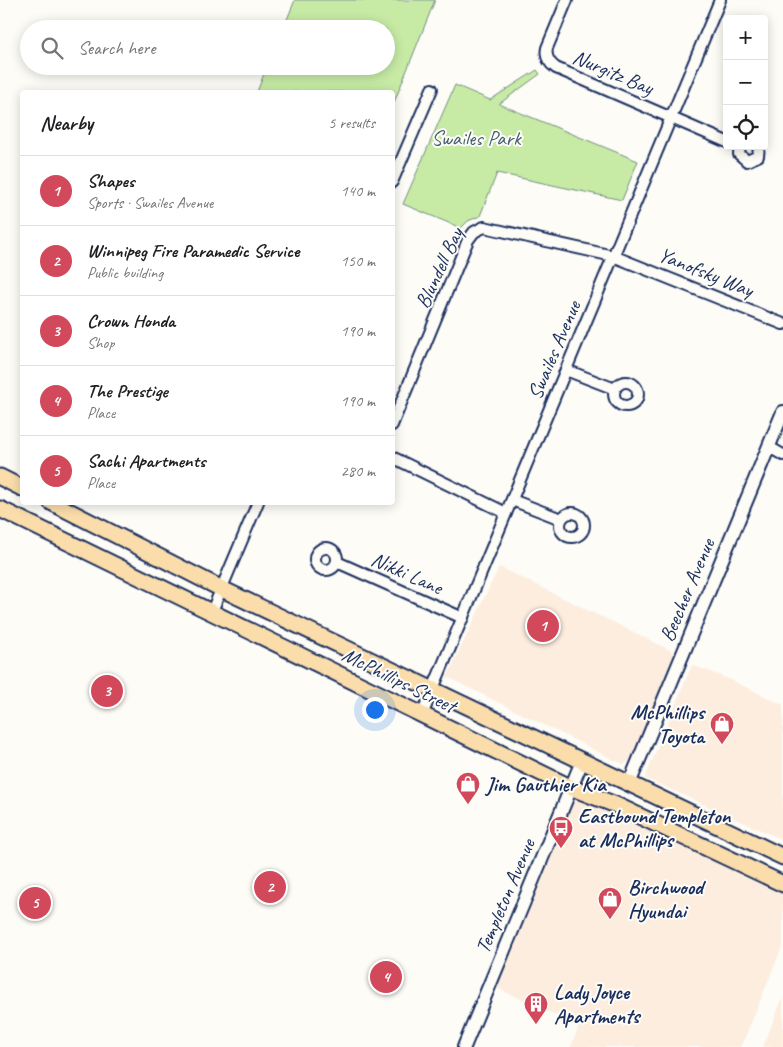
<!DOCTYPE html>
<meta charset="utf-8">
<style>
:root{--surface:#fff;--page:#f2f2f2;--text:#202124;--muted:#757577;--line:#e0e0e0;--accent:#d1495b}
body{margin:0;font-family:Caveat,sans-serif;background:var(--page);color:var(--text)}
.controls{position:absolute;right:15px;top:15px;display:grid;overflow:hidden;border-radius:5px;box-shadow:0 2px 12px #0003}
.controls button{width:45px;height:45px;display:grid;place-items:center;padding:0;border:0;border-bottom:1px solid var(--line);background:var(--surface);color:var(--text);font:25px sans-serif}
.you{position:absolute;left:374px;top:709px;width:18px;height:18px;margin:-12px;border:4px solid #fff;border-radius:50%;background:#1a73e8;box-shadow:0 0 0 8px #1a73e833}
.badge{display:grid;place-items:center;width:32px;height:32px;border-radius:50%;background:var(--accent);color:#fff;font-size:16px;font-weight:700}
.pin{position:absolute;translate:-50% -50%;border:2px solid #fff;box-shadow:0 1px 5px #0006}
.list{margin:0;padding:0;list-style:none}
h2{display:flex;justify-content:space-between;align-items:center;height:65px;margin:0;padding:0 20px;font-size:21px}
h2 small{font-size:16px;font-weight:400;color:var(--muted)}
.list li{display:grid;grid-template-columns:32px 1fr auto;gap:15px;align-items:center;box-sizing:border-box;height:70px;padding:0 20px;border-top:1px solid var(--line)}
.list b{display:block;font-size:19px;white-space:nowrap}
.list p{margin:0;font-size:16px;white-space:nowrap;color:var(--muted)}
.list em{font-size:16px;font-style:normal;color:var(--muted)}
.icon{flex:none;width:28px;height:28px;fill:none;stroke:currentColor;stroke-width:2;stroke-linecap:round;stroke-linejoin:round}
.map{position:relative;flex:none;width:783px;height:1047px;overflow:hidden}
.search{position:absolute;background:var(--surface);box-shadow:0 2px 12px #0003;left:20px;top:20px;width:375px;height:55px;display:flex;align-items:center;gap:12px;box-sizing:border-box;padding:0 18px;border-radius:28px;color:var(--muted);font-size:19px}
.panel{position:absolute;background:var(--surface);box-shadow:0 2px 12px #0003;left:20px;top:90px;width:375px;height:415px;border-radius:5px}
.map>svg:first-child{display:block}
.built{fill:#fceddf}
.green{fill:#c7eba5;stroke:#718d82}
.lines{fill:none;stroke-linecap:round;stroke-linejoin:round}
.minor-casing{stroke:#1b2f5e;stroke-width:14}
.tertiary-casing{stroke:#1b2f5e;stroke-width:16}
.primary-casing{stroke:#1b2f5e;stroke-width:19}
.minor{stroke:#fdfcf7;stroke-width:10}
.tertiary{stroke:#fdfcf7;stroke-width:12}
.primary{stroke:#fbddab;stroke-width:15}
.labels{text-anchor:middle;stroke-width:4;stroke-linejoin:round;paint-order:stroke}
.street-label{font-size:21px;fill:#1b2f5e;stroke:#fdfcf7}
.park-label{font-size:21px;fill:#465e70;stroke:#fdfcf7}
.poi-label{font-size:21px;font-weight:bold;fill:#1b2f5e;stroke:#fdfcf7;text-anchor:start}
</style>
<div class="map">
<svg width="783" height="1047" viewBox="0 0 783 1047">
<rect width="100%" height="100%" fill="#fdfcf7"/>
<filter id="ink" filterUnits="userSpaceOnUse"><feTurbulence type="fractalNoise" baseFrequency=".02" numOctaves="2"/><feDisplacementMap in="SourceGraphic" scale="10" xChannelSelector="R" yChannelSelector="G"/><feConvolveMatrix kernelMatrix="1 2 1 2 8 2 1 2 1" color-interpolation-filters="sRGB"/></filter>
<g filter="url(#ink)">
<g class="built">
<path d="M499,567L670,650L674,654L634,754L628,762L623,764L447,677Z"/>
<path d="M692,665L731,680L783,705V840L645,778Z"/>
<path d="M588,784L783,877V945L741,1047H571L579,1026L495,987L577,793L581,786Z"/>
<path d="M783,997V1047H763Z"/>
</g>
<g class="green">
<path d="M295,0H435L393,105L392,92H257L267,66H386V29H283Z"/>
<path d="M537,70L540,74L499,104L638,161L622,200L497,173L480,216L468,221L461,228L403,204L455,85L490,100Z"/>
</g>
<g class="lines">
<defs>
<g id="minor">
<path d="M567,0L547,48C545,57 549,63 556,68L727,142"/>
<path d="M740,146L739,154L747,161L758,156L759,146"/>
<path d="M392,182L432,89"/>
<path d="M566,370L615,389"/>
<circle cx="626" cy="394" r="12"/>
<path d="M392,425L468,240L474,232L484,227L613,256L783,324"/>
<path d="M769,447L783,455"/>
<path d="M392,457L506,513"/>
<path d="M512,500L561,519"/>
<circle cx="572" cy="525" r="12"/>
<circle cx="326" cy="559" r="11"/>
<path d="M337,562L463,618"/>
<path d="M212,611L258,502"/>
<path d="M422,715L720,0"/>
</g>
<g id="tertiary">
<path d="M629,784L783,412"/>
<path d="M464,1047L582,761"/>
</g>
<g id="primary">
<path d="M0,477L22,488"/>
<path d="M51,502L222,589L783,857"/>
<path d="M0,509L572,788L616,805L783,884"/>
</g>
</defs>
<use href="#minor" class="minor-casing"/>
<use href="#tertiary" class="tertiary-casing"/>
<use href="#primary" class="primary-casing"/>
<use href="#minor" class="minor"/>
<use href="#tertiary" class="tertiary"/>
<use href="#primary" class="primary"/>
</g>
</g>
<defs>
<symbol id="shop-pin" viewBox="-11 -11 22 30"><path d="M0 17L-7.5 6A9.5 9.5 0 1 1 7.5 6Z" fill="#d1495b" stroke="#fdfcf7"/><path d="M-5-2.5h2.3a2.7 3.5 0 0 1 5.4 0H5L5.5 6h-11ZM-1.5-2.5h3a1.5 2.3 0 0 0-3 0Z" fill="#fff"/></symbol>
<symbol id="bus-pin" viewBox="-11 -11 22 30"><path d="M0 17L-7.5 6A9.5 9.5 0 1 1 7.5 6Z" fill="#d1495b" stroke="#fdfcf7"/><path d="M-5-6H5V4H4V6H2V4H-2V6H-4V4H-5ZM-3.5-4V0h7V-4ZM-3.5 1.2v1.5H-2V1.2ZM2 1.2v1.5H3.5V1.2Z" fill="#fff"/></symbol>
<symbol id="building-pin" viewBox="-11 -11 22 30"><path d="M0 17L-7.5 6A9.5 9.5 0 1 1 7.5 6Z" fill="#d1495b" stroke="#fdfcf7"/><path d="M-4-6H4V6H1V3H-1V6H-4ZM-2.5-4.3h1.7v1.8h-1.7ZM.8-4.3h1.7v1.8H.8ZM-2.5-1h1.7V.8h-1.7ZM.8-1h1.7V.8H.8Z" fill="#fff"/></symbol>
</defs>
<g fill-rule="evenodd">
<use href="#shop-pin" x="708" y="710" width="28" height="38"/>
<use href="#shop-pin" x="454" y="770" width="28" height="38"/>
<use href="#bus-pin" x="547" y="814" width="28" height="38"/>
<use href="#shop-pin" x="596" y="885" width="28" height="38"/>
<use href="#building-pin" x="522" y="990" width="28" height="38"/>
</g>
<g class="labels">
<g class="street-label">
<text transform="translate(613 72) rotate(23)" y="7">Nurgitz Bay</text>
<text transform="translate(439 268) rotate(-65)" y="7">Blundell Bay</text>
<text transform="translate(706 272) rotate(22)" y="7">Yanofsky Way</text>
<text transform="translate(554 350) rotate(-67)" y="7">Swailes Avenue</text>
<text transform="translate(407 573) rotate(24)" y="7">Nikki Lane</text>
<text transform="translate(687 590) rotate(-67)" y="7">Beecher Avenue</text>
<text transform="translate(399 680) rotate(26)" y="7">McPhillips Street</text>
<text transform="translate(505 896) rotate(-67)" y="7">Templeton Avenue</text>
</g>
<g class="park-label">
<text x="476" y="145">Swailes Park</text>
</g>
<g class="poi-label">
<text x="704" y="719" text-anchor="end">McPhillips<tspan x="704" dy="24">Toyota</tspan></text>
<text x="486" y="791">Jim Gauthier Kia</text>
<text x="578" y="823">Eastbound Templeton<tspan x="578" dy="24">at McPhillips</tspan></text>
<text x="628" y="894">Birchwood<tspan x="628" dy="24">Hyundai</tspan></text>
<text x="554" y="999">Lady Joyce<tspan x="554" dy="24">Apartments</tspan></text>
</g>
</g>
</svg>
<div class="controls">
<button>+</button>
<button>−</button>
<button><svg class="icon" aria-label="locate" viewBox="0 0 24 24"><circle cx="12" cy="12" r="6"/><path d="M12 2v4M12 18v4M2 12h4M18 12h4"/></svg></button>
</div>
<div class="you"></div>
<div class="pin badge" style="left:543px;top:626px">1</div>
<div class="pin badge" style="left:270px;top:887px">2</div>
<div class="pin badge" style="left:107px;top:691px">3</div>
<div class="pin badge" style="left:386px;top:977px">4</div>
<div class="pin badge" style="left:35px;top:903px">5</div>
<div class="search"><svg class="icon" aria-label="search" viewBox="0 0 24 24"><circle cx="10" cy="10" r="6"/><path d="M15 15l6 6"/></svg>Search here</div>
<section class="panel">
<h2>Nearby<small>5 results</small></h2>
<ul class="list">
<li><span class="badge">1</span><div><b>Shapes</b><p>Sports · Swailes Avenue</p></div><em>140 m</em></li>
<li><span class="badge">2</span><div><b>Winnipeg Fire Paramedic Service</b><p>Public building</p></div><em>150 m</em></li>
<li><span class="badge">3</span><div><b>Crown Honda</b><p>Shop</p></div><em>190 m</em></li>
<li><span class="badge">4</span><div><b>The Prestige</b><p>Place</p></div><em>190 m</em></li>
<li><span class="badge">5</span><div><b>Sachi Apartments</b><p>Place</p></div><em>280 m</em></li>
</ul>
</section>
</div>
